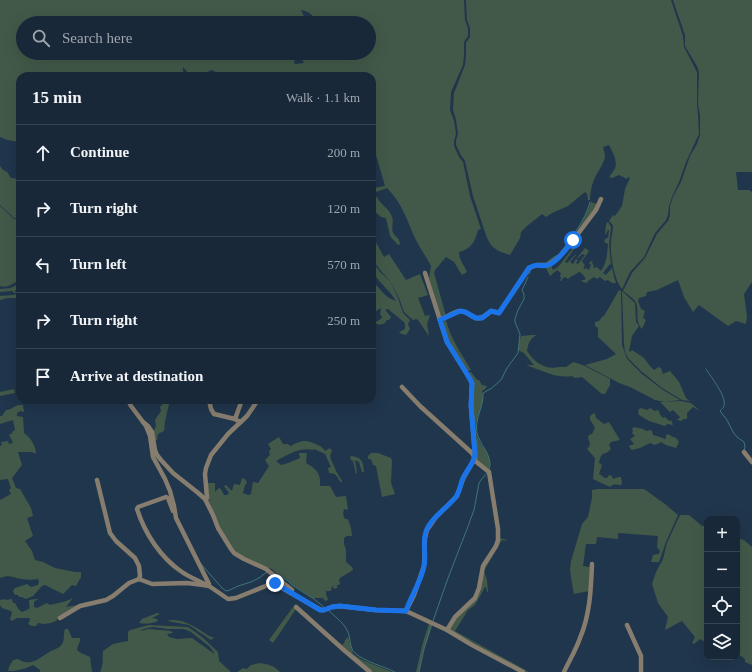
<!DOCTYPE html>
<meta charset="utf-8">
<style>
:root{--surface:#182839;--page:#253444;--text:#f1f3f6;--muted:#9fa6ae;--line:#364453}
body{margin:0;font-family:"Times New Roman",serif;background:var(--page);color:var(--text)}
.controls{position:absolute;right:12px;bottom:12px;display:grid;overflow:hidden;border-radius:8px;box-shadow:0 4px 16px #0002}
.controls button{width:36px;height:36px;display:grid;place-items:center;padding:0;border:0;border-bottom:1px solid var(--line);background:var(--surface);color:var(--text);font:20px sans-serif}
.stop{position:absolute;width:12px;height:12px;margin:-9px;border:3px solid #1a73e8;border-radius:50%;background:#fff}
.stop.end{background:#1a73e8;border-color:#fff;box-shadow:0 1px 4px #0008}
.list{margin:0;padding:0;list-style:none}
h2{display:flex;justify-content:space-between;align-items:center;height:52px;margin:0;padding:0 16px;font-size:17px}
h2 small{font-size:13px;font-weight:400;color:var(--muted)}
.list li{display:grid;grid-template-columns:26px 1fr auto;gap:12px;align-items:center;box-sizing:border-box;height:56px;padding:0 16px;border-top:1px solid var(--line)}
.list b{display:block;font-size:15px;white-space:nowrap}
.list em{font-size:13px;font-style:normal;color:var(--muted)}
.icon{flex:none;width:22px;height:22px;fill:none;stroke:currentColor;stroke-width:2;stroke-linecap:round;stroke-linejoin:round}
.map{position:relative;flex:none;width:752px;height:672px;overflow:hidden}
.search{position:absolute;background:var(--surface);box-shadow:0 4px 16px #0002;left:16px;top:16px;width:360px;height:44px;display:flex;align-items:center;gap:10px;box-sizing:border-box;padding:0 14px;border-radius:22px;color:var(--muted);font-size:15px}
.panel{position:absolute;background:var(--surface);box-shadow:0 4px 16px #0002;left:16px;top:72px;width:360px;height:332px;border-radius:12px}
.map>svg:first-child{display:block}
.green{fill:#425949;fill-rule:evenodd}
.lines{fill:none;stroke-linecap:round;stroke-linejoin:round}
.stream{stroke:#3f7575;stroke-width:1}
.minor{stroke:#877d6e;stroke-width:4.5}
.route{stroke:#1a73e8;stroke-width:5}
</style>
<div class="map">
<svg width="752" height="672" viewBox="0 0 752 672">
<rect width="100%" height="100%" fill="#20364c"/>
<g class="green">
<path d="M0,0H464L465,20L468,28V36L464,42V55L463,65L451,92L450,110L454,121L456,134L454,141V146L459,157L463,162L470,196L481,229L478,230C475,242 471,249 459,252C459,260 464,265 467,272L462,275L454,262L446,257L435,270L434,273L446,316L442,319L429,278L431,266C426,256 419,247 414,236C406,218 402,203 387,188L374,193C377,197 379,201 382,204C386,208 390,211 392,217C394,222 391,228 393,233C396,238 399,237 400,244L398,245L390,236L386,218L381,217L372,209V192L374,191L373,188L385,186L376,155L372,150V76H229L227,74L218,73L212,70L209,71L204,76H191L183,67V71L185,76H20V142L7,140L0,137ZM301,10C307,11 311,13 314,18L312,23H369V53H299L304,63L296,64L294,63L296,53H23V23H307Z"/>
<path d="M466,0H671L683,36L684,47L697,72V104L698,115L699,134L686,162L679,182L672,197L669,206L668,215L666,220L655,233L644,257L630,272L622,289C614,280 610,254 611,242C611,237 613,231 613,226C612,223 611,223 609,221L613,215L615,216L622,206L625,189L630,178L628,177L627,179L619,175L612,178L609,177C611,174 614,171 615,168C618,161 612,151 609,145L603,147C604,150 605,154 605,157C604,162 601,167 598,172C593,180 590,190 590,200H588L587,194L585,192L568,206L552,213L546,217L542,214L527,226L521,232L520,238L510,255C498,251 493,250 487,238L473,196L465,161L461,155L456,145V141L458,134L456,120L453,109L454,93L465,65L466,55V43L470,37V28L467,20Z"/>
<path d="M673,0H752V172H736L738,190H749L752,192V282L744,294L747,317L746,324L736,321L728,326L699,305L693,312L684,297L678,280L657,290L647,292L646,296L639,298L638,301L641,309L645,311L643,318L646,320L642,329C633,318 641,310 635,301C632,297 627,294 623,291L632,273L645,258L657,234L668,221L670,216V206L673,197L681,182L690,156L697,144L700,135V115L698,104L699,72L697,66L685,46V35Z"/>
<path d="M0,166L3,170L7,172L11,178L20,179V281C12,282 9,289 0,286V206L14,219H20L14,218L0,205Z"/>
<path d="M591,202L597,204L595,210L561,254L549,263L555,257L558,255C572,239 585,222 591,202Z"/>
<path d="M608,222L611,227L609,245L611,264L609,265L603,273L606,275L612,268L614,277L616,283H612L608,280L605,281L600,277L597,279L594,277L588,281L587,283L583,282L581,280H585V277L580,272H579C575,275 571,276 568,279L565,277L563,278L561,281H560L561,278L560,276L561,273L557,270L550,276L546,268V266L551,265L553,270L558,267L577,243H578L565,262L567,263L575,255H576L570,262L573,264L576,259L578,260L576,263L578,264L585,255L582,254L578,258H577L585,248L589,251L582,261L585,266L583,268L585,269L586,268L589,270L591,265L589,263L591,261L593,262L592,264L594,265L593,267L594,268L597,267L601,271C607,263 607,254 608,244L604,242L606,238H608L609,230H608L606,234H605L606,224Z"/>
<path d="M372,235L384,257L389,254L406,280L420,274L428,295L418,298L425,316L430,315L427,324L429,336L418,320L416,319L413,320L404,312L399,298L390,281L381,271L372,259Z"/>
<path d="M372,261L380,272L390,281L398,298L403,313L410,320L408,324L410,329L406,335L399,333L401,331L405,329V323L388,309H386V311L391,317L389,320H387C384,326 379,325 374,323L381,319L382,317L380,314L381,308L379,309L374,313L372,312V281C381,289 385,298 396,301C387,285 372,281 372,261Z"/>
<path d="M20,283V286L15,291L16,293H14L12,291L0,292V289L11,288Z"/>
<path d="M619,290L621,291L622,345L627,359L642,374L663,390L680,400L665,402L655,400L630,387L619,383L585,365L607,359L616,354L598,337V328L595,326V322L599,321L603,316H604Z"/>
<path d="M622,291L635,303L636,322L639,326L632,336L629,351L630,352L632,350L644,358L649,365L654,370L656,369L658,367L661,368L663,374L670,371L679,382L686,398L690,401L682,400L662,388L641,371L628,358L625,352L624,344Z"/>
<path d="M20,293V313L18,300L16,298H7L0,300V296L13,295Z"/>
<path d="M446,320C450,338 461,353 471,370L468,371L450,344L442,323Z"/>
<path d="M532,335H537C530,338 528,344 527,351C535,363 545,370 559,367C561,367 563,367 566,367C569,365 571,363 574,362L585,366L610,379V385L605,394H602L582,377L575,378L572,376C557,379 541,370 526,365H534L524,353L518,350L519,343L521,336Z"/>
<path d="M471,372L477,380H479L482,385L487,386L485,389L482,391C486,403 474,418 476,431C477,436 479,442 482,446C483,448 485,449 486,451C489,456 491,463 489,469L477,461L476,458L472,405L473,384L468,374Z"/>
<path d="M14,389L15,393L0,396V392Z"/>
<path d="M162,400H170L165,421L164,431L158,434L157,440H155L153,432L156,426L155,420L161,411L160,407L162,405Z"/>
<path d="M681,401L691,403L700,411L693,407L687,413V419H683L682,421L677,420L680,417L673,410L670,412C666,409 664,405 660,402Z"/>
<path d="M19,405H23L24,412L20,411L17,413V416L23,417L24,433C31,438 36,446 36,454L32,452H18L22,465L12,478L16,488L20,489L31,508L33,516L27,518L33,536L25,541L32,551L35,560L43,562L55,568L75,572H81V577L76,586L72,585L63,594L45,585L42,586L33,596L26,599L22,597H19L18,595H15L13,591L15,588L27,584L31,587L38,585L39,582L38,579C32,580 27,580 22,579C12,578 11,574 0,578V500L11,494L9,490L11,488L8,479L0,480V446L2,445L1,442L8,441L9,444L13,443L12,440L11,439L9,434H12V432L15,430L13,420L0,424V416H2L6,410C12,410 13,406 19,405Z"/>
<path d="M641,408L647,410L650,408L655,411L657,410L660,412L659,413L663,418L665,417L669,421L671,420L673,425L667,424L665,426L649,421L639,415L638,411L639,409Z"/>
<path d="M595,413L596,418L604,424L609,422L620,440L611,442L609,445L611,449C604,457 602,449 599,463L602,465L599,474L605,478H607L609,475L612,476L613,479L619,477H621L622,483L621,485C616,485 614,483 610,487L593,479L595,458L587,449C592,445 589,442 588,437L589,435L592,434L595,428C592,421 585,417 595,413Z"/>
<path d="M634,427C639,429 641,427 646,431L650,430L652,431L653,435L660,437L665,439L666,438V435L668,434L673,437L676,438L679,442L676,448L666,445L661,442L655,445L650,443L640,448L632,450L630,448L629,446L634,444L630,439L635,436L632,433L633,431L632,429Z"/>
<path d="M279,437L283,444H288L290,446C303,440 305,439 318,445C322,447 323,448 325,451L330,448L332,451L330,455L331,460L334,466L336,471L342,481L341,483C337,477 337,473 329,473L328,468L331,467L325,454L323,453L314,449L313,450C300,447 287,455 276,461L281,465L288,463L300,458L299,453H307L306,463C317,469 321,474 320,486H330L336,497L346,496L348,510L344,509L343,514L345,519H348L351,528L352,536H347L344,538V544L346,550V562L352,567L353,570L340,578L339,580L340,583L339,585H337V588L334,589L333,587L332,586L331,591H326V594L328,600L325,601L323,598H313L293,585L288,580L277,574L272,569L261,566L235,552L219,528L208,499L206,483H215V492L219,488L221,489L224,495H227L229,493L224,486L226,485L232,491L234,484L240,485L242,478L245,479L247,483L245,485L243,493L248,495L251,494L253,482L258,483L269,466L265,460L270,455L269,451L271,449L268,444Z"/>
<path d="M371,453H378L391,458L392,461L391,483L395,494L382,497L376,466L373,465L371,459H368V456Z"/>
<path d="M350,456C362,457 363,461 364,472H362L359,462L355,460L357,473L356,474L353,461L351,460Z"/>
<path d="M598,489H644L665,504L678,515L666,542L659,562H651L653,555L659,554L660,551L657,547L658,536L618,533V539L597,537L596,544H586L583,566L590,567L589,591L574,594L573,590L570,570L571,561L582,524L588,517L592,498V490Z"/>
<path d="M681,515H689L702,526H707V643L700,639L694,644L692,643L695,637L682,621L665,630L668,617L658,603L652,584L656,572L663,559L667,543L679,517Z"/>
<path d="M499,538L507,540L506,541L502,540L484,571L487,580L488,592H487L486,587H485L475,605L468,610L455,631L529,672H527L448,629L455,620L474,600L482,573Z"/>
<path d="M737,538L744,540L752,547V665L745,662V659L737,653Z"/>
<path d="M73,598L66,607L83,604L59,617L56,621L51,623L43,624L38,623L36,626H32L28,624L30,620L29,618H17L12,621L10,619L12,613L11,611L2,608L0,605V600L4,599L6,600L12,599L13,603H15L19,610L22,612L29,609C30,606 29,603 29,600L35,599H39L36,600L34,602V607L37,608L47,603L50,605C58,603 66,602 73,598Z"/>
<path d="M293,607L296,609L273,643L269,640Z"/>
<path d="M157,613L160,614L152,618L157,619L158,621C152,624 145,624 139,623L142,619Z"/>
<path d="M171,620C186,619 198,629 211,637H214L211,640L189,625L167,621Z"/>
<path d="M429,623L432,624L423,651L419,672H416L422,646Z"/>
<path d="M149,625L188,627L202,637L218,652L219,661L231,672H100C104,664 102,659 103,651L113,644L128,641V632L130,630ZM154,627L167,629H184L191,632L210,647L215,654L213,653L192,638L177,639L169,637L167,634L173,633L171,631L149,629L141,631V630L147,628Z"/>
<path d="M65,629H68L72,638H80V641L78,646L77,650C81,654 85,654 90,657L92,672H40V670L33,665C24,669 18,671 8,671L9,667L13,660L18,659C31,668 40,657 51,651C55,649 60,648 62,644C65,640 63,634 65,629Z"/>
<path d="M348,637L353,654L362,660L392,672H373L365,666L342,645L344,643L345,640Z"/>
<path d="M260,663C268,664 275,666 280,672H237L243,668L247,669L251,665Z"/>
</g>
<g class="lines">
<g class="stream">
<path d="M560,253C572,237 585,221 590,202"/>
<path d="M546,263L554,257L558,255"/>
<path d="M529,274L531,269"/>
<path d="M706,369C711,377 727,397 724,406C723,408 722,409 720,411L727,420L733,432L737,437L744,442L745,447L744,450"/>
<path d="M489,470C494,456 480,446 477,433C474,420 484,406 483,393L492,388L501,380L507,368L518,353L520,334L515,322V319L518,310L524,299V294L522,290L528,277"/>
<path d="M202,565L222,588L226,591L230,590L238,586L251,582L259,578L267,572"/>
<path d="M275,574L287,580L292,585L314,599L325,608"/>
<path d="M328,610C334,616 343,622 347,630C351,637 349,648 355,653C365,662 383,666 395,672"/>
<path d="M433,621L448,578L467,529L474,510L479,483L481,480L487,473"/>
<path d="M419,672L424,649L432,624"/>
</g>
<g class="minor">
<path d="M425,273L447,342L467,374L472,383L471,406L475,454V458"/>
<path d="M440,320C445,318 455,311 460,311C472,310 473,328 491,311L499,313L529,268L537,265H548L558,258L568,247L596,210L601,199"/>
<path d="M402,387L420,406L472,453L475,458L463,479L457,496L436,517L427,530L425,538L424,566L414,595L406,611"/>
<path d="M128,400L131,406L146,426L150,436L153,457L165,479L170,491L174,506L176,518L209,584V586"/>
<path d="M209,400L211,409L214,414L235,419L240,422"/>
<path d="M235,419L242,400"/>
<path d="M143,422L148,426L152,432L155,450L157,455L161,460L173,473L197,492L205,499L213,515L218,528L231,549L234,553L244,559L266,569L292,590"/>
<path d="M744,452L752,462"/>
<path d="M97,480L110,533L116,541L135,558L139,566L140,576L139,579"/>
<path d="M205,499L207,498L205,474L206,468L211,455L228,434L247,416L258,400"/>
<path d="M173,511L168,498L166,497L138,507L137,509C145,534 161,558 182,572C189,577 197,580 205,584"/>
<path d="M296,607L345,651L370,672"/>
<path d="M60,618L80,606L106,600L113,596L129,583L139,579L152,584L187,583L203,585L209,586L228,599L236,598L273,583L321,610H324L332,607L339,606L376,610L406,611L447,630L472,645L523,672"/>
<path d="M627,625L641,656V672"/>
<path d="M447,630L455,617L475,598L479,588L483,566L496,546L498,540V529L489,472L474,460"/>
<path d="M564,672C569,661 576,650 580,638C590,615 591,589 592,564"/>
</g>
</g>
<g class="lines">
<path class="route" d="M275,583L320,610H324L332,607L340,606L376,610L406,611C411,596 421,582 424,566C427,554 421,541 427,529C433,516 446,509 455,498C460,492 460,485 463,478C467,470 474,463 475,454L471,406L472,383L467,374L447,342L440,320L460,311L465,312L476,318H482L491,311L499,313L529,268C539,262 540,268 548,265C557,263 568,247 573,240"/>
</g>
</svg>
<div class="controls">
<button>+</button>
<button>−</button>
<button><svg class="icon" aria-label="locate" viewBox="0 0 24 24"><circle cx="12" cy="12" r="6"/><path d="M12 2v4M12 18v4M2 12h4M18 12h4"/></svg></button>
<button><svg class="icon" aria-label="layers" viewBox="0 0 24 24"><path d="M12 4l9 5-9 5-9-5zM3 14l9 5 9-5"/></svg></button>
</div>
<div class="stop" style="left:573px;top:240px"></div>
<div class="stop end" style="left:275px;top:583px"></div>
<div class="search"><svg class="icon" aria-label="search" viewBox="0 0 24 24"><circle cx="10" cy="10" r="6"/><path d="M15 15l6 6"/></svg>Search here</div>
<section class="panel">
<h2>15 min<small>Walk · 1.1 km</small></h2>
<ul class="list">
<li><svg class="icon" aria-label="ahead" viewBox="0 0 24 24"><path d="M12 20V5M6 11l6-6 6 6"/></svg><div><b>Continue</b></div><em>200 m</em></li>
<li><svg class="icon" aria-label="right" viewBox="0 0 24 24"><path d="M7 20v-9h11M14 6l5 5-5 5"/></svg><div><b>Turn right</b></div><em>120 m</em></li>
<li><svg class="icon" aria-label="left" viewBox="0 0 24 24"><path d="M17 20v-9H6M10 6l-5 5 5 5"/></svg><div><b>Turn left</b></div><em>570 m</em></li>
<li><svg class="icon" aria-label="right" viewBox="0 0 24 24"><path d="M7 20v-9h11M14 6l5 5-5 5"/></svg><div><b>Turn right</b></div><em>250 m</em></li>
<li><svg class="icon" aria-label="arrive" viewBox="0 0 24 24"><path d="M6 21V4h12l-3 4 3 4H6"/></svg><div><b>Arrive at destination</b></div></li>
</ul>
</section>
</div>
